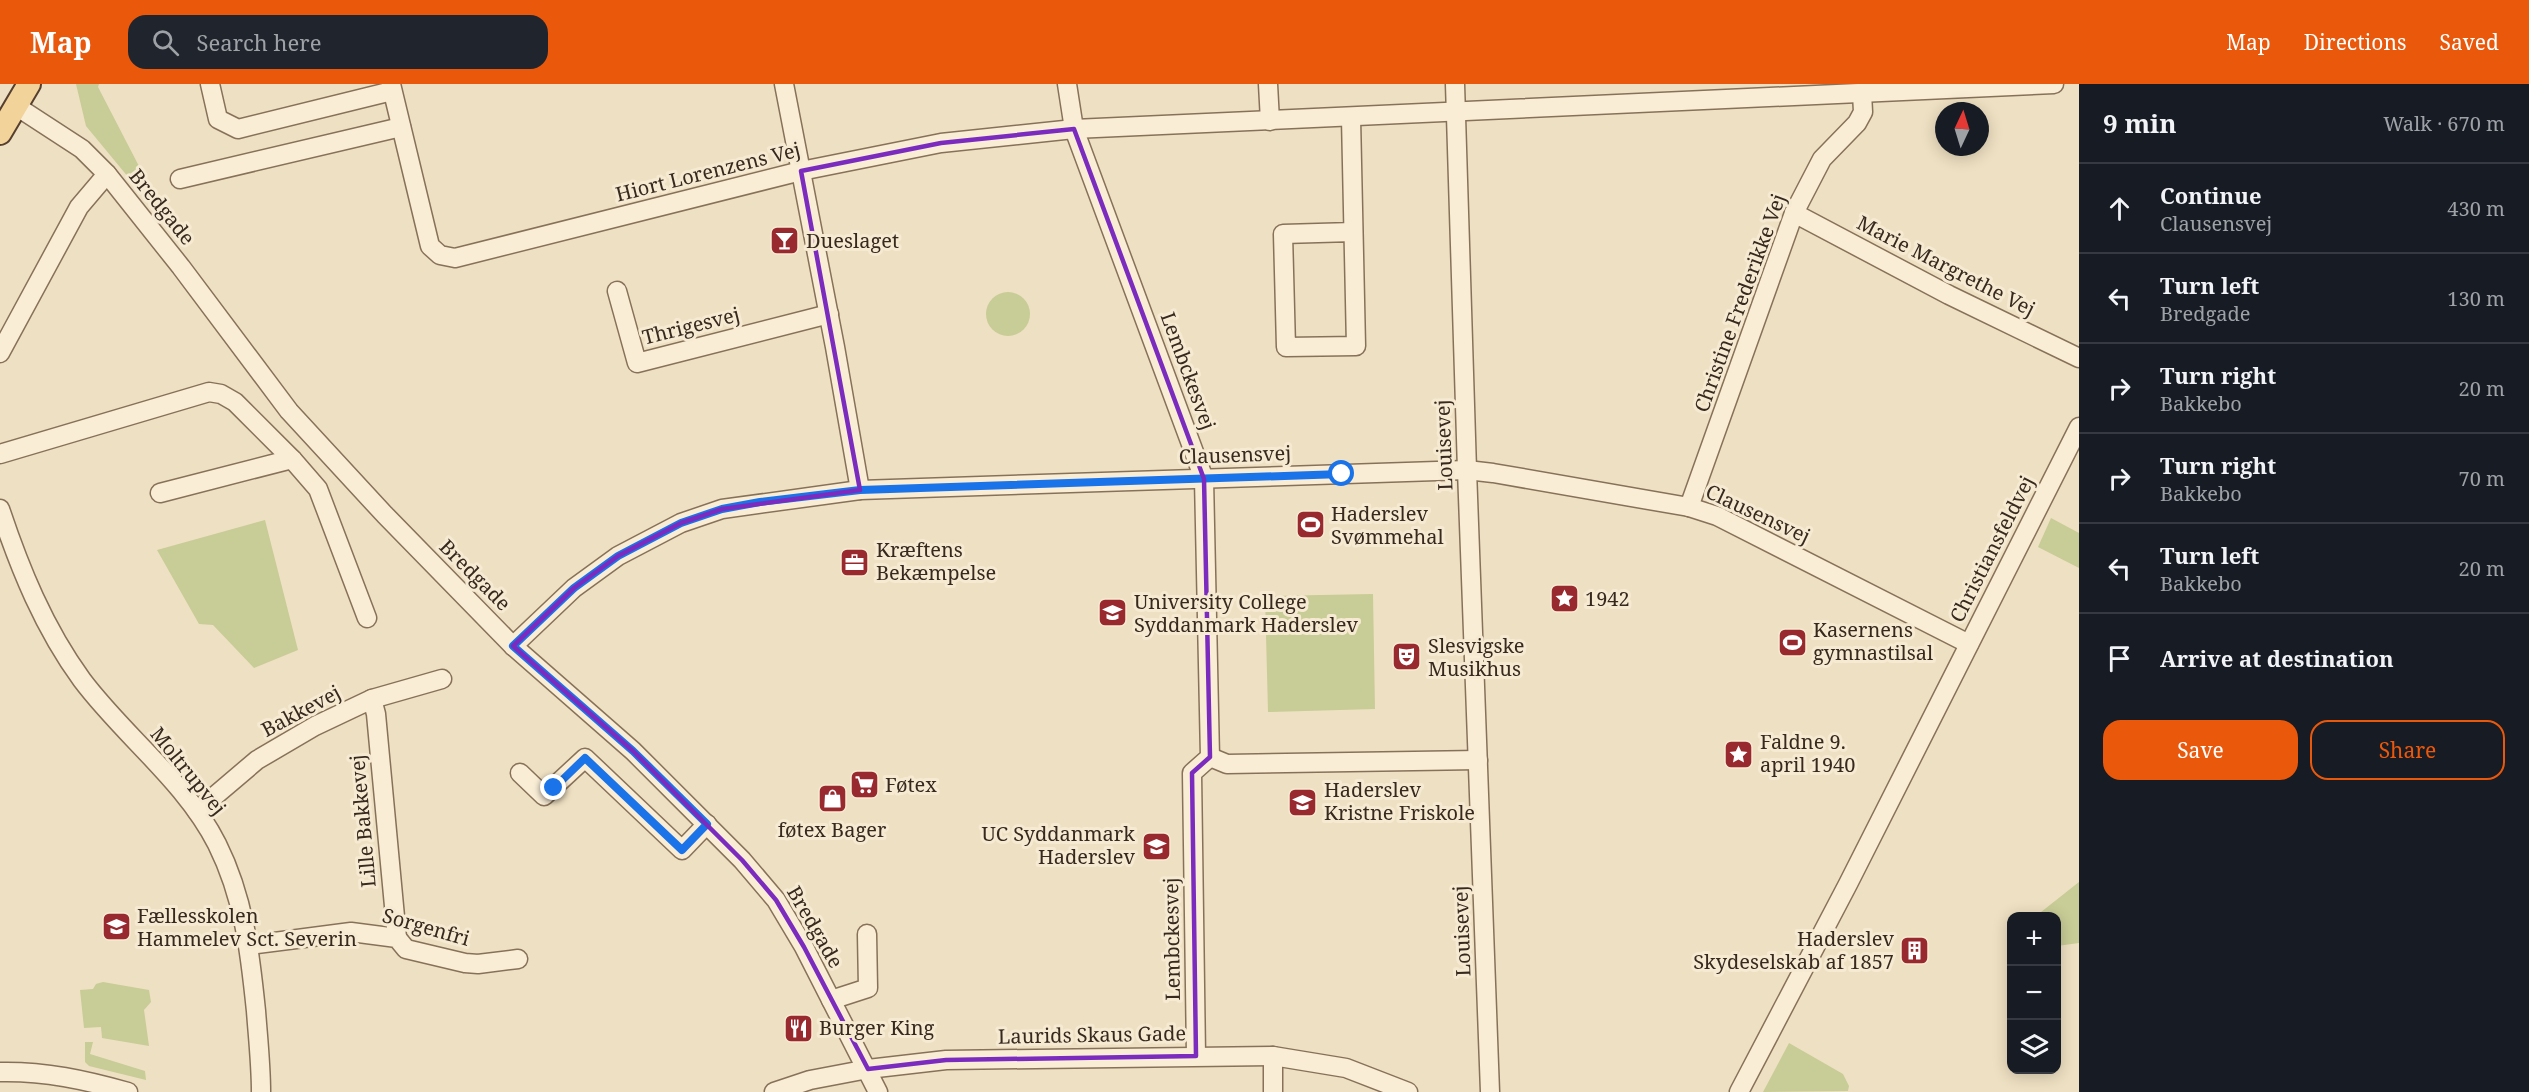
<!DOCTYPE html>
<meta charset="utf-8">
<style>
:root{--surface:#171b24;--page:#20242c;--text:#f1f3f6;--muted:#9ea1a6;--line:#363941;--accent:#ea580c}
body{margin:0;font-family:"Noto Serif",serif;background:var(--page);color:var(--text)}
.controls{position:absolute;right:18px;bottom:18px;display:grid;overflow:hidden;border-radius:12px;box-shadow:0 3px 15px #0003}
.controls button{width:54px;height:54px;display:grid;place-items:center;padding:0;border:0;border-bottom:2px solid var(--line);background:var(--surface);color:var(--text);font:30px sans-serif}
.compass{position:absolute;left:1935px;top:18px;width:54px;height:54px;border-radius:50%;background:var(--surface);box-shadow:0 3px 15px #0003;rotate:4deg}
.stop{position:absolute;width:18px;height:18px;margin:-14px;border:4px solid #1a73e8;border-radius:50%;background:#fff}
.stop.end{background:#1a73e8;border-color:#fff;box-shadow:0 2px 6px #0008}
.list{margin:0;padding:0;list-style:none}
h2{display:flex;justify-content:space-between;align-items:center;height:78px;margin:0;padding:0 24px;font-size:26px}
h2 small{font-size:20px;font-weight:400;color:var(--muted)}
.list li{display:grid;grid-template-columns:39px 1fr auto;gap:18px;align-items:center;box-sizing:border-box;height:90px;padding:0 24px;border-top:2px solid var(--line)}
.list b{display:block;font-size:22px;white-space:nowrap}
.list p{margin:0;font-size:20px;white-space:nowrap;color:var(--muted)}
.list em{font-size:20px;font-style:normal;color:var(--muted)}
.actions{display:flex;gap:12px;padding:18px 24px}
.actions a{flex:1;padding:14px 0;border:2px solid var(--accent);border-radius:18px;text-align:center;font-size:21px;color:var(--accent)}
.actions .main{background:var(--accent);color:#fff}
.icon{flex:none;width:33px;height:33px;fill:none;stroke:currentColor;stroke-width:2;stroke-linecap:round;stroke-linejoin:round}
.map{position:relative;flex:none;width:2079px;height:1008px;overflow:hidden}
header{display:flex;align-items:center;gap:36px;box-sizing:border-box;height:84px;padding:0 30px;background:var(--accent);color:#fff}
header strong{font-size:28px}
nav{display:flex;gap:33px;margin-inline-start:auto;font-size:21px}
.search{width:420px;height:54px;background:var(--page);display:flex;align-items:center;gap:15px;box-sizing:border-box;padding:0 21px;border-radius:18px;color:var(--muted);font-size:22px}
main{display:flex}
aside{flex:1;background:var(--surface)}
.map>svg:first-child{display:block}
.green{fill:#c8cc96}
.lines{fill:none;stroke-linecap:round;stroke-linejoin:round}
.minor-casing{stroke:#887159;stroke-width:21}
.major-casing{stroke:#563f2e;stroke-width:26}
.minor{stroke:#f9edd6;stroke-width:18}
.major{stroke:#f2d39a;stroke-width:22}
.route{stroke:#1a73e8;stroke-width:8}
.marked{fill:none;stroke:#7b2cbf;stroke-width:4.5;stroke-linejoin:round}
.labels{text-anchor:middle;stroke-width:6;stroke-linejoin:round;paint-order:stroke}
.street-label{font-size:20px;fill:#38291e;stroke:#f6ead2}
.poi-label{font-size:20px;fill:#38291e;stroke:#f6ead2;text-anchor:start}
</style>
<header>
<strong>Map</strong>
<div class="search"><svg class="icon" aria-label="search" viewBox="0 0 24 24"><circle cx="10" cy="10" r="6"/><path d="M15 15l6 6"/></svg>Search here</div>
<nav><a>Map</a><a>Directions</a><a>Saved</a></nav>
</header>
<main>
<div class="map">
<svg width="2079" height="1008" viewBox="0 0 2079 1008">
<rect width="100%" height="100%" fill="#eee0c2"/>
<g class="green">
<path d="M76,0H99L98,3L142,88L129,94L86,42Z"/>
<circle cx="1008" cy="230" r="22"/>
<path d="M2051,434L2079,449V484L2038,463Z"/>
<path d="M265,436L298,566L254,584L213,541L199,540L157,466Z"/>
<path d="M1373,510L1375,625L1268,628L1265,512Z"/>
<path d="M2079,798V859L2057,862L2056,832H2036Z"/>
<path d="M103,898L149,906L151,918L144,926L149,962L102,954L101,943L84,944L80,906L93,905L96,900Z"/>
<path d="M85,958H93L90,970L145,987L146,996L89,982L85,978Z"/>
<path d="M1789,959L1843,990L1849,1002L1848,1007L1763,1008Z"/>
</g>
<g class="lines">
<defs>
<g id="minor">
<path d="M210,0L218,35L238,45L392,7"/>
<path d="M391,0L430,162L440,171L455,174L801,87L941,59L1074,45L2054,0"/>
<path d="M784,0L835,263L860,406"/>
<path d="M1067,0L1074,45L1204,395L1210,673L1192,689L1196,972"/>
<path d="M1268,0L1270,37"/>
<path d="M1455,0L1467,386L1490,1008"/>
<path d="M16,22L82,65L107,90L181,183L289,327L385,431L513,562L633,667L742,776L776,816L804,863L878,1008"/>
<path d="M1351,34L1356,262L1286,263L1283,150L1353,148"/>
<path d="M180,95L401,43"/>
<path d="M1794,129L1949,211L2079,274"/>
<path d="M617,207L637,279L829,230"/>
<path d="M0,269L79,123L107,90"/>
<path d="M0,370L209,308L221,310L235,318L292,375L318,405L367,534"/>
<path d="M160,409L292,375"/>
<path d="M1689,423L1794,129L1822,75L1857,39L1863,28L1862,9"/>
<path d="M0,425C20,485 44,544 82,596C124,652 185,697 217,760C244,814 250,868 256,927C258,954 261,981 261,1008"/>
<path d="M513,562L574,504L618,472L681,439L722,425L860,406L1467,386L1493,389L1689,423L1717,432L1969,560"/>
<path d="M372,615L376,630L397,854"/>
<path d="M1210,673L1227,680L1478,676"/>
<path d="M520,689L544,712L585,674L682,766L707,740"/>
<path d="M197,727L257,676L315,642L372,615L442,595"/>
<path d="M250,861L351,848L397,854L406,865L465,879L478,880L518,875"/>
<path d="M831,916L868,904L867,850"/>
<path d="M0,988C45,987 85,996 128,1008"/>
<path d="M774,1008L810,996L868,985L946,976L1273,972L1346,984L1408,1008"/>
<path d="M1273,1008V972"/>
<path d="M1739,1008L1848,800L2079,343"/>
</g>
<path id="major" d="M0,49L29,0"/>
</defs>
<use href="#minor" class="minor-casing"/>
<use href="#major" class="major-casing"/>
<use href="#minor" class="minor"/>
<use href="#major" class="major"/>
</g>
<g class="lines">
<path class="route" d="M554,704L585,674L682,766L707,740L633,667L513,562L574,504L618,472L681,439L722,425L760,418L860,406L1342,390"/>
</g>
<path class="marked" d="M1074,45L1204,395L1210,673L1192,689L1196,972L946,976L868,985L804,863L776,816L742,776L633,667L513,562L574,504L618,472L681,439L722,425L860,406L801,87L941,59Z"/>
<defs>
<symbol id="bar-square" viewBox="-11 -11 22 22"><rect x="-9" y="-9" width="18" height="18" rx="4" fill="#98292e" stroke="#f6ead2"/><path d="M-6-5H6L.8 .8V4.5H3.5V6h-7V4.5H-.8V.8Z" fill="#fff"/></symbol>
<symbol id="stadium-square" viewBox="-11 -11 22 22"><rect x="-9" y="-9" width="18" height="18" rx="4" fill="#98292e" stroke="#f6ead2"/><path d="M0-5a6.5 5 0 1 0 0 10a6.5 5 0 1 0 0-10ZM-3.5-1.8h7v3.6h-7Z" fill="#fff"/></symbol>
<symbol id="office-square" viewBox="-11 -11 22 22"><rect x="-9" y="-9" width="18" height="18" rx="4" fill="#98292e" stroke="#f6ead2"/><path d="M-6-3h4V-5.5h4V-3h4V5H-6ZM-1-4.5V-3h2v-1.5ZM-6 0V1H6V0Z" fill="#fff"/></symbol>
<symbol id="sight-square" viewBox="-11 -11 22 22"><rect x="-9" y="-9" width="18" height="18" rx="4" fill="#98292e" stroke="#f6ead2"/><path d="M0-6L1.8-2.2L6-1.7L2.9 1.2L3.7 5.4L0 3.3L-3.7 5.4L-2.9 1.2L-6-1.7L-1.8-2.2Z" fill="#fff"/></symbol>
<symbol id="university-square" viewBox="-11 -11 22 22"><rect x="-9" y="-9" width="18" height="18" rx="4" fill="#98292e" stroke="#f6ead2"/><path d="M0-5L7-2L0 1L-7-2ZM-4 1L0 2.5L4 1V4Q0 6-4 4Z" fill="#fff"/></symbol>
<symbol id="theatre-square" viewBox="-11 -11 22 22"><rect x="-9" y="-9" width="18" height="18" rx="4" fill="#98292e" stroke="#f6ead2"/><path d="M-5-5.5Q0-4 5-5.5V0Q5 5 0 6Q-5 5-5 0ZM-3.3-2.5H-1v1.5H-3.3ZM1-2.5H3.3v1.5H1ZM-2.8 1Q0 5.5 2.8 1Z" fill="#fff"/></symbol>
<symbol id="supermarket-square" viewBox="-11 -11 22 22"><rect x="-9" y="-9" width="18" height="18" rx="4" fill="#98292e" stroke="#f6ead2"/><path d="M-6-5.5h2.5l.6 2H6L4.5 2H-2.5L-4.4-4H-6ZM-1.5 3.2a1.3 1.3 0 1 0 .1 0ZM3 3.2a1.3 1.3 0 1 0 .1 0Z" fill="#fff"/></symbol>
<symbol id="shop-square" viewBox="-11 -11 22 22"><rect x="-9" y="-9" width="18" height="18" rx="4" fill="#98292e" stroke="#f6ead2"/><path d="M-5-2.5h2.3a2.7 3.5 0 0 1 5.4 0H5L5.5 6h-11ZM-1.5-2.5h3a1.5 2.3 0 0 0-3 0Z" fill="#fff"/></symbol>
<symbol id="school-square" viewBox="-11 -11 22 22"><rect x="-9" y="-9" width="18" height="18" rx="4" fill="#98292e" stroke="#f6ead2"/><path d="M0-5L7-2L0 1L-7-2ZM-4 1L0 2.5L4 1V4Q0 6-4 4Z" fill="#fff"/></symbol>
<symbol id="building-square" viewBox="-11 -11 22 22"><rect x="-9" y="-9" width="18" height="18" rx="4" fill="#98292e" stroke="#f6ead2"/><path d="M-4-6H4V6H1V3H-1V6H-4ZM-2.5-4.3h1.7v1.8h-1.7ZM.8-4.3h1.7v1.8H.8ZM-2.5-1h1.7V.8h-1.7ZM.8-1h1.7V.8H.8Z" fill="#fff"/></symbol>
<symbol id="restaurant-square" viewBox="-11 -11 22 22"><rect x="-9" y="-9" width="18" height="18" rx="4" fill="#98292e" stroke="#f6ead2"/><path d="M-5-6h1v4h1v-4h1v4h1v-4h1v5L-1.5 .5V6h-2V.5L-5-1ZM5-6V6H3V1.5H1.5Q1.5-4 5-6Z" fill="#fff"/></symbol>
</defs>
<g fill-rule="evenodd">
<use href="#bar-square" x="768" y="140" width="33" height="33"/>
<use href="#stadium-square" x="1294" y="424" width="33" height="33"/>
<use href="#office-square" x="838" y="462" width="33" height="33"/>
<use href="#sight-square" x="1548" y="498" width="33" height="33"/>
<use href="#university-square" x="1096" y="512" width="33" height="33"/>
<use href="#stadium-square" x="1776" y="542" width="33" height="33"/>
<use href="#theatre-square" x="1390" y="556" width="33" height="33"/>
<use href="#sight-square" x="1722" y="654" width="33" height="33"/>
<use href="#supermarket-square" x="848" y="684" width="33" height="33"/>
<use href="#shop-square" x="816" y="698" width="33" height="33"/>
<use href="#school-square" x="1286" y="702" width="33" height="33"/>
<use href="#school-square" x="1140" y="746" width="33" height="33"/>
<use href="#school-square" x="100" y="826" width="33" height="33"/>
<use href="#building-square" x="1898" y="850" width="33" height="33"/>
<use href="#restaurant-square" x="782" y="928" width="33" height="33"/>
</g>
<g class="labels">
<g class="street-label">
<text transform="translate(708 88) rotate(-14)" y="7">Hiort Lorenzens Vej</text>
<text transform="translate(162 123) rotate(51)" y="7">Bredgade</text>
<text transform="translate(1946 182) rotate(27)" y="7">Marie Margrethe Vej</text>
<text transform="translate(1740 219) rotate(-70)" y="7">Christine Frederikke Vej</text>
<text transform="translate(691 242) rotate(-14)" y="7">Thrigesvej</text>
<text transform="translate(1188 287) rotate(70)" y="7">Lembckesvej</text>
<text transform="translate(1444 361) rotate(-92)" y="7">Louisevej</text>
<text transform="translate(1235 371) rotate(-2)" y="7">Clausensvej</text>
<text transform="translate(1758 430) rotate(25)" y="7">Clausensvej</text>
<text transform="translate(1992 465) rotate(-63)" y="7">Christiansfeldvej</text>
<text transform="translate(475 491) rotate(45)" y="7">Bredgade</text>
<text transform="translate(301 627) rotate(-28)" y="7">Bakkevej</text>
<text transform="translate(188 687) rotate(51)" y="7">Moltrupvej</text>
<text transform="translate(363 737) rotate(-95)" y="7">Lille Bakkevej</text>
<text transform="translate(426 843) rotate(16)" y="7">Sorgenfri</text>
<text transform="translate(815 843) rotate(60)" y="7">Bredgade</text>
<text transform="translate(1462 847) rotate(-92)" y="7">Louisevej</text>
<text transform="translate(1172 855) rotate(-91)" y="7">Lembckesvej</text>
<text transform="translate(1092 951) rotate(-1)" y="7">Laurids Skaus Gade</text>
</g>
<g class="poi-label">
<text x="806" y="164">Dueslaget</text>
<text x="1331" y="437">Haderslev<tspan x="1331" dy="23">Svømmehal</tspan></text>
<text x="876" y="473">Kræftens<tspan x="876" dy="23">Bekæmpelse</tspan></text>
<text x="1585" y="522">1942</text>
<text x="1134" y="525">University College<tspan x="1134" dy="23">Syddanmark Haderslev</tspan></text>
<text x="1813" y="553">Kasernens<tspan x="1813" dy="23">gymnastilsal</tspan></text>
<text x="1428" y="569">Slesvigske<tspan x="1428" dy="23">Musikhus</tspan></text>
<text x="1760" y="665">Faldne 9.<tspan x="1760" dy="23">april 1940</tspan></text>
<text x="885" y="708">Føtex</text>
<text x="1324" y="713">Haderslev<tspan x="1324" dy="23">Kristne Friskole</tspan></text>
<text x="832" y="753" text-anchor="middle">føtex Bager</text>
<text x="1135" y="757" text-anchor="end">UC Syddanmark<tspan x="1135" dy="23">Haderslev</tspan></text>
<text x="137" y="839">Fællesskolen<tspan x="137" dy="23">Hammelev Sct. Severin</tspan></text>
<text x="1894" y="862" text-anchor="end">Haderslev<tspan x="1894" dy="23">Skydeselskab af 1857</tspan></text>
<text x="819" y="951">Burger King</text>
</g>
</g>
</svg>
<div class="controls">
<button>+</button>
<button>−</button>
<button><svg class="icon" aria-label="layers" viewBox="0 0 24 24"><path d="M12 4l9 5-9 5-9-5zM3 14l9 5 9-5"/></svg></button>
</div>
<svg class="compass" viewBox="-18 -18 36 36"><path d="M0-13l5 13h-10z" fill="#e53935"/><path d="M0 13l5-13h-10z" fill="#9ea1a6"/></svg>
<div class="stop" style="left:1342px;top:390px"></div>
<div class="stop end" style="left:554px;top:704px"></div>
</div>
<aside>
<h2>9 min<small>Walk · 670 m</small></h2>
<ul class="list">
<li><svg class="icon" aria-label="ahead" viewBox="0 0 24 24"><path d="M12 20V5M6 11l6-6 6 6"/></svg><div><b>Continue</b><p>Clausensvej</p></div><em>430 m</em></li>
<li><svg class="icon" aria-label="left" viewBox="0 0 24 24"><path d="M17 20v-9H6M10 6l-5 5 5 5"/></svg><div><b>Turn left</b><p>Bredgade</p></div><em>130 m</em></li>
<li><svg class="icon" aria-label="right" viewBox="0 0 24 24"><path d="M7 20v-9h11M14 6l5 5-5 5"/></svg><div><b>Turn right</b><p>Bakkebo</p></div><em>20 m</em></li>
<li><svg class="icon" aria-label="right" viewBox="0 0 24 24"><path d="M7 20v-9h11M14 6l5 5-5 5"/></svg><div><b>Turn right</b><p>Bakkebo</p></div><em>70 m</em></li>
<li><svg class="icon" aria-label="left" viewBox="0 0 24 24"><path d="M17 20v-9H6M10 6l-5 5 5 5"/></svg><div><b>Turn left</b><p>Bakkebo</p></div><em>20 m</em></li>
<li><svg class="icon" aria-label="arrive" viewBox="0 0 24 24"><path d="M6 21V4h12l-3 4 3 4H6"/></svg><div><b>Arrive at destination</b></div></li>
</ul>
<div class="actions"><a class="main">Save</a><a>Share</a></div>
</aside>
</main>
